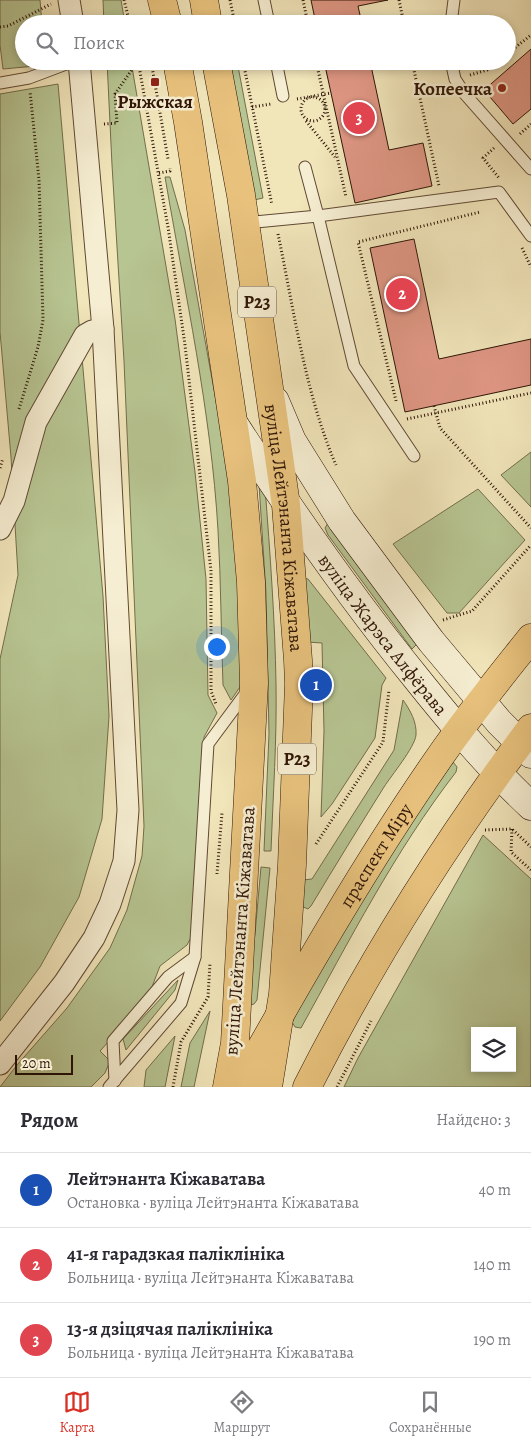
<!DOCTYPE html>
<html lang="ru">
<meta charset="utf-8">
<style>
:root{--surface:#fff;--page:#f7f7f7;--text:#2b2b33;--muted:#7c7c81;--line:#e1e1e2;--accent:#d93025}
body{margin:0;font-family:Alegreya,serif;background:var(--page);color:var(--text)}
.controls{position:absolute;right:15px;bottom:15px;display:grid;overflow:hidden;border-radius:0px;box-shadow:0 2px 8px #0003}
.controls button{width:45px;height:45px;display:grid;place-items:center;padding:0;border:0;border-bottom:1px solid var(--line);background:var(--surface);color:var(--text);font:25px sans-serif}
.scale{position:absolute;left:15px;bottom:12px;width:58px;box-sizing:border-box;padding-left:5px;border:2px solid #2f1506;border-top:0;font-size:14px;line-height:18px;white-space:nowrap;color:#2f1506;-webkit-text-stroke:4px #f6eed2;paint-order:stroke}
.you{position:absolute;left:216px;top:646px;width:18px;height:18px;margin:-12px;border:4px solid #fff;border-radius:50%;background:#1a73e8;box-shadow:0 0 0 8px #1a73e833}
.badge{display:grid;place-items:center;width:32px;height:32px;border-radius:50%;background:var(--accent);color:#fff;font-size:16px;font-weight:700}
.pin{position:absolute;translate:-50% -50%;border:2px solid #fff;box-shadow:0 1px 5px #0006}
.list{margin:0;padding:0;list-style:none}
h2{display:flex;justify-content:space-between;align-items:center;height:65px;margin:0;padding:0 20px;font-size:21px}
h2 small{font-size:16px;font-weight:400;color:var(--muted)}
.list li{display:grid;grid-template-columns:32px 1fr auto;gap:15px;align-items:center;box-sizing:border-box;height:75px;padding:0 20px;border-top:1px solid var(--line)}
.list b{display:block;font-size:19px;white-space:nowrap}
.list p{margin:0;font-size:16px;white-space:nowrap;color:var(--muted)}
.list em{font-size:16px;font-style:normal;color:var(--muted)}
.icon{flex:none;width:28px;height:28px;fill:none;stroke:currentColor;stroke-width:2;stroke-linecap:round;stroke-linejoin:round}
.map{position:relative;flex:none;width:531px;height:1087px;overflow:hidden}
.search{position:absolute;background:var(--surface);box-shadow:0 2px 8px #0003;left:15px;right:15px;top:15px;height:55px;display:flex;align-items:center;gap:12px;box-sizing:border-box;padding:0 18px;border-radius:28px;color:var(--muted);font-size:19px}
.sheet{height:290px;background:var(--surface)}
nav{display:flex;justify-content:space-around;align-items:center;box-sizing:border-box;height:70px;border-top:1px solid var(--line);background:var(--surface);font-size:14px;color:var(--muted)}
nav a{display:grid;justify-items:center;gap:2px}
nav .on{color:var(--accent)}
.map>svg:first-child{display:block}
.green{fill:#b7c592;stroke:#736d4c;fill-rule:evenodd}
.building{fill:#de9683;stroke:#2f1506}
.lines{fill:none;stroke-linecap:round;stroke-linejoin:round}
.service-casing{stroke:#604933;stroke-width:13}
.minor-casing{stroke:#604933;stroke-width:23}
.secondary-casing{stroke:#2f1506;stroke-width:29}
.primary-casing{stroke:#2f1506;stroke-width:29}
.path{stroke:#2f1506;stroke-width:3;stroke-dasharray:1 2.5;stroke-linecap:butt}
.service{stroke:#f6eed2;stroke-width:11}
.minor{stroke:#f6eed2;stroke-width:21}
.secondary{stroke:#f6eed2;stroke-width:28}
.primary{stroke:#e8c27d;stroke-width:28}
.poi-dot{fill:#8f2418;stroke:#f6eed2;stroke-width:2}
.labels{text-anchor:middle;stroke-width:5;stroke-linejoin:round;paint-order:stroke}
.shield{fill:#f6eed2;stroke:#6b5643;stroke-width:1}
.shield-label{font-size:18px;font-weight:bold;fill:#2f1506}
.poi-label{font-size:19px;font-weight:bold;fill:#2f1506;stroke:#f6eed2;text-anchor:end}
.street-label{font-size:19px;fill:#2f1506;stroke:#f6eed2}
</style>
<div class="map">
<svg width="531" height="1087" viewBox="0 0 531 1087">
<rect width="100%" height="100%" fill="#f1e5ba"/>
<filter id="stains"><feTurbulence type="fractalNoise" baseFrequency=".004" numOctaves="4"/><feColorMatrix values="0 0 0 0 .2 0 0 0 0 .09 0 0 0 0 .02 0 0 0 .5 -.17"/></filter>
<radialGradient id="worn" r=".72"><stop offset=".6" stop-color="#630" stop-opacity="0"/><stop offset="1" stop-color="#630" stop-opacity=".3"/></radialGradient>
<g class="green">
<path d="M0,0H40L42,24H24V61H46V65L3,69L0,45Z"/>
<path d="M103,0H121L125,24H104Z"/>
<path d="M107,61H131L175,319L195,472L206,579L208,695L217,713L204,737L201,844L194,932L187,945L160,966L150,992L128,1020L100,1051L110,1061L105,1073L91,1087H0L17,1065L67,1008L110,948L127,910L135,881L142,856L144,826L124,361L112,165Z"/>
<path d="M226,61H237L263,198L254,200Z"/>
<path d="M58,84L103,596L109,716L102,819L79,897L40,967L0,1021V659L18,575L11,457L0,332V94Z"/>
<path d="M165,177H170L185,230L218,412L238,544L242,684L231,700L223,685C221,633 221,581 218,530C211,411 185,294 165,177Z"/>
<path d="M531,452V507L501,475Z"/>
<path d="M259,484L265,487C270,553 275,619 276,684C277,740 273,795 271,851H264L269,734L266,593Z"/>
<path d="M478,489L525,540L459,613H447L393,544Z"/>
<path d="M328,523L420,641L412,649L328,535L325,528Z"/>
<path d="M303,578L308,579L386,678L382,685L375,738L332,804L321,817L324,731L322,643L307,642Z"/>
<path d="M403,700C410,710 417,722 416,735C415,747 391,776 384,787C359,827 335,866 311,906L308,909L301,906L303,880L312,879L394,750Z"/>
<path d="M453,762L457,767L456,772C395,851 349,941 301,1028L295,1027L292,1022L362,890Z"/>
<path d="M483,835L531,879V1087H344L358,1058ZM475,1031H512V1068H475Z"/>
<path d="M261,867L270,868L257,1000L254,1004L250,1005L246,999L255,934Z"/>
<path d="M178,980L175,990L126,1050L123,1039Z"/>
<path d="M210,1011L194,1087H181L190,1043Z"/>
<path d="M175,1036L165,1087H144L146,1070Z"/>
</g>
<g class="building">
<path d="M311,0H388L358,6L362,24H316Z"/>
<path d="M531,49V109L513,124L484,90Z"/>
<path d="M324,61H370L389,150L423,143L432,186L355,203Z"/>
<path d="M414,239L439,359L531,339V385L405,412L370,248Z"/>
</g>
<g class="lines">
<defs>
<g id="service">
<path d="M264,0L269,24"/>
<path d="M451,24L454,0"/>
<path d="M276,61L283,96"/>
<path d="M451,61L455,79L464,93L531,169"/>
<path d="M0,83L29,78L74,61"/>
<path d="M305,167L318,216L354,366L414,456"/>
<path d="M245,223L318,216L499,192L531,236"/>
<path d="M115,1081L113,1041L168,977L195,957"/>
<path d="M109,1087L181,1003L195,957L208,744L248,690"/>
</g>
<g id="minor">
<path d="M69,0L73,24"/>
<path d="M0,529L14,501L36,422L85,335L92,331L103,329"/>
<path d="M0,1064L64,983L94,938L110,904L124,861L128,810L103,329L79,61"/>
</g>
<g id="secondary">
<path d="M275,401L292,441L342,521L431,641L499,722L531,754"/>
<path id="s1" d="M234,424C291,512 351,598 417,679C453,724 489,767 531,806"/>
</g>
<g id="primary">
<path d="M162,0L168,24"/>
<path d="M204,0L208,24"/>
<path d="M177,61L188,122L242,481L251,582L254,683L235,1043L227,1087"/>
<path id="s2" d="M216,61L241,195L286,505L298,660L299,684L292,865L283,994L268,1087"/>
<path id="s3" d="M239,1087C302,975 366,863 439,758C468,716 500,677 531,638"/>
<path d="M307,1087C371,961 446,841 531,728"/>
</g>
</defs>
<use href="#service" class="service-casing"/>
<use href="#minor" class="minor-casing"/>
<use href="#secondary" class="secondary-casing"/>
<use href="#primary" class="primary-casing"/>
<g class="path">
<path d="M124,0L130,24"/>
<path d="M230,0L235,24"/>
<path d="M303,0L308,24"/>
<path d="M399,0L404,24"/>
<path d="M0,27L8,26L51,4"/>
<path d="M507,54L531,35"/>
<path d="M138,61L168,227L185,345L211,571V691L216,704"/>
<path d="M151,61L168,159"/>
<path d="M243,61L272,205"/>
<path d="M316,61L346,197"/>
<path d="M412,61L439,186"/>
<path d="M470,75L487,70L498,61"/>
<path d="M115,94L146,102"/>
<circle cx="313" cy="109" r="12"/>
<path d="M297,99L331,93"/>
<path d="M252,107L271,104"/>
<path d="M306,121L335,157"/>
<path d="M104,124L117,123L115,94L138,61"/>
<path d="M520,134L531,124"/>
<path d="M494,148L483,158L499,178"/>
<path d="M159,173L170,171V168"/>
<path d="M278,234C294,310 305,393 336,465"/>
<path d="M522,248L531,267"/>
<path d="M396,401L358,242L480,212"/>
<path d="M434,406L440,428L531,528"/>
<path d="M19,409L38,347L43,320L39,180L30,91"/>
<path d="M407,419L531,393"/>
<path d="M0,468L3,458"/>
<path d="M443,620L472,611L531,545"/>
<path d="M512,829L511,852L531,870"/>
<path d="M485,830L512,829L531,847"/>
<path d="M316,844L383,742L389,690"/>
<path d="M217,874L222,813"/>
<path d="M173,1087L181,1042L208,997L210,963"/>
<path d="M337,1087L371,1021"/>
</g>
<use href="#service" class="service"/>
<use href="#minor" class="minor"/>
<use href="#secondary" class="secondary"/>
<use href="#primary" class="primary"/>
</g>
<g class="poi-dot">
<rect x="150" y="77" width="10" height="10" rx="2.5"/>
<circle cx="502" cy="88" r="5"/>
</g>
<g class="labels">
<g class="shield">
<rect x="238" y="286.5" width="38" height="31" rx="4"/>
<rect x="278" y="743.5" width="38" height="31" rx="4"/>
</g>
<g class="shield-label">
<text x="257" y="308">Р23</text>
<text x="297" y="765">Р23</text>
</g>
<g class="poi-label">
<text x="492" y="95">Копеечка</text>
<text x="155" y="108" text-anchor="middle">Рыжская</text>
</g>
<g class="street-label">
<text dy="7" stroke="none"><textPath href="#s2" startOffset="472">вуліца Лейтэнанта Кіжаватава</textPath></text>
<text dy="7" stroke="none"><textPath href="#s1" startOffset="258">вуліца Жарэса Алфёрава</textPath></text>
<text dy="7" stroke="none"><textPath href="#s3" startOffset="269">праспект Міру</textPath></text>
<text transform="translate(239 931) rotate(-86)" y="7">вуліца Лейтэнанта Кіжаватава</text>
</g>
</g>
<rect width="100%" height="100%" filter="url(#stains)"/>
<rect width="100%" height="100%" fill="url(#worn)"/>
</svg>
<div class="controls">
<button><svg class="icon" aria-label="layers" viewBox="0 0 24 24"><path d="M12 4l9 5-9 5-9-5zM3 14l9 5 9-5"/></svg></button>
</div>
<div class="scale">20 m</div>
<div class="you"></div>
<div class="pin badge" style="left:316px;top:685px;background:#1a4fb4">1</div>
<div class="pin badge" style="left:402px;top:294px;background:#e0444e">2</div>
<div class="pin badge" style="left:359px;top:118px;background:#e0444e">3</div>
<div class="search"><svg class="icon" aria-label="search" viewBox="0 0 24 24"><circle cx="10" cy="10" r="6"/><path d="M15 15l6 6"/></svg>Поиск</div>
</div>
<section class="sheet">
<h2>Рядом<small>Найдено: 3</small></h2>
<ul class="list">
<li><span class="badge" style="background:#1a4fb4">1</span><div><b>Лейтэнанта Кіжаватава</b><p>Остановка · вуліца Лейтэнанта Кіжаватава</p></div><em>40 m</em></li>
<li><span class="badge" style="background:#e0444e">2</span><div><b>41-я гарадзкая паліклініка</b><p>Больница · вуліца Лейтэнанта Кіжаватава</p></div><em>140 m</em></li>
<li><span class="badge" style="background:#e0444e">3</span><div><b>13-я дзіцячая паліклініка</b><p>Больница · вуліца Лейтэнанта Кіжаватава</p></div><em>190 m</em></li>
</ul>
</section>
<nav>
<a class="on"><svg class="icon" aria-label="map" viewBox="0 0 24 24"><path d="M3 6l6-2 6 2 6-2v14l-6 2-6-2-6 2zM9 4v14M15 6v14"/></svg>Карта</a>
<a><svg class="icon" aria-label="directions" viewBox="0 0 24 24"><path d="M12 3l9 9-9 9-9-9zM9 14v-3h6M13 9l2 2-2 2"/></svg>Маршрут</a>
<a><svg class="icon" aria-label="saved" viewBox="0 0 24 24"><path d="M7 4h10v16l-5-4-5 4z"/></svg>Сохранённые</a>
</nav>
